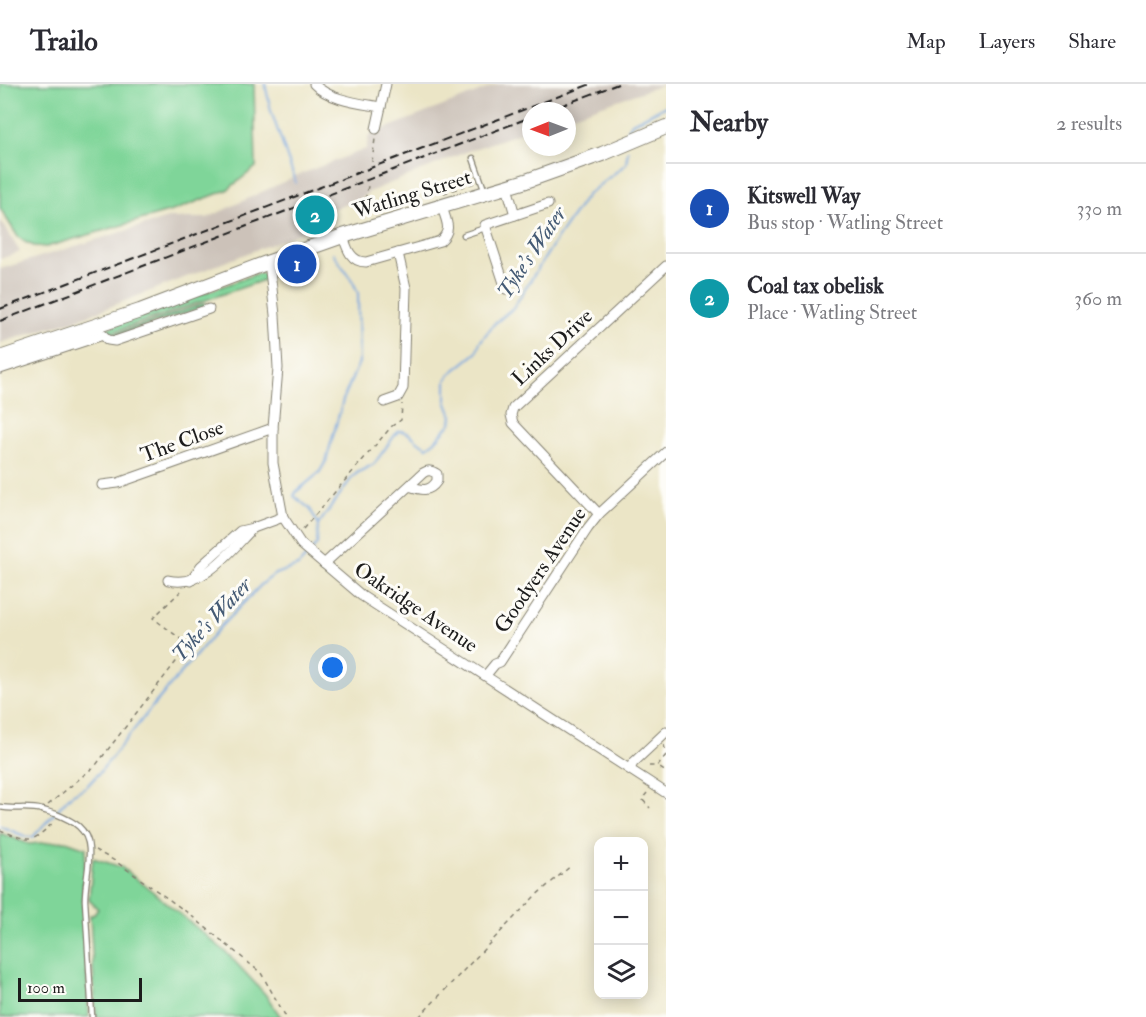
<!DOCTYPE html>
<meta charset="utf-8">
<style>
:root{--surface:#fff;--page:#f2f2f3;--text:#2b2b33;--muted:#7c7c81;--line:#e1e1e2;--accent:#d1495b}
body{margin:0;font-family:"IM FELL Double Pica",serif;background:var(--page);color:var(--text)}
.controls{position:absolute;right:18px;bottom:18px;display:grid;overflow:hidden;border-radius:12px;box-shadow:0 3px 15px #0003}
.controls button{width:54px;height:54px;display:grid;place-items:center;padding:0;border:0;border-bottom:2px solid var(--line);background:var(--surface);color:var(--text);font:30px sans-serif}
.compass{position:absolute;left:522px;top:18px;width:54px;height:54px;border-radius:50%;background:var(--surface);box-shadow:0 3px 15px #0003;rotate:269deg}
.scale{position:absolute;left:18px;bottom:15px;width:124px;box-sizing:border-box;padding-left:6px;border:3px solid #1c1c1c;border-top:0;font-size:16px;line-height:21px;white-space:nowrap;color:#1c1c1c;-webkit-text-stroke:4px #fdfcf7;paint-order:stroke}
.you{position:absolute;left:333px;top:584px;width:21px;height:21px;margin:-15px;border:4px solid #fff;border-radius:50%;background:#1a73e8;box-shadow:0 0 0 9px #1a73e833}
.badge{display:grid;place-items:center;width:39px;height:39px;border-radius:50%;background:var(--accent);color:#fff;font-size:20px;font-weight:700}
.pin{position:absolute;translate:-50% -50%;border:3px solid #fff;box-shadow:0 2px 6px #0006}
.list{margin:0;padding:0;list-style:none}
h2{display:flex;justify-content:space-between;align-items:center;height:78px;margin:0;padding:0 24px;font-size:26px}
h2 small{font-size:20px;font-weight:400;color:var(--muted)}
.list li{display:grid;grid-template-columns:39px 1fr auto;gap:18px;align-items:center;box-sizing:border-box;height:90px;padding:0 24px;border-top:2px solid var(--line)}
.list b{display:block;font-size:22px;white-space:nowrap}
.list p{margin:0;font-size:20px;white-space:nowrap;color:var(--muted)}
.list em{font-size:20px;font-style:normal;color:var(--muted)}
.icon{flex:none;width:33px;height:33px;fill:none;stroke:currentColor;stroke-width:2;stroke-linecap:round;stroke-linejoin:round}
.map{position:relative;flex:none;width:666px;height:933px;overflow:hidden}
header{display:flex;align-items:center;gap:36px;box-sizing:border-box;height:84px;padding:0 30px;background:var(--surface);border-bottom:2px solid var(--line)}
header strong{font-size:28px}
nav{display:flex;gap:33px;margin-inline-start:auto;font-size:21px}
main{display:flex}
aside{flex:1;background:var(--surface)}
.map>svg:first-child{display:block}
.industrial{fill:#ccc2b9}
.green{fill:#7fd599;stroke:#4e785a;stroke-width:1.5}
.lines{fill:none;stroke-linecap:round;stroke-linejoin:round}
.stream{stroke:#75a6e0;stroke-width:2}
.lane-casing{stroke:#848071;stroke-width:7}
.street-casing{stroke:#848071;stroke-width:11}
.primary-casing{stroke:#848071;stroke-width:16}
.path{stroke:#848071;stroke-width:1.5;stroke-dasharray:4.5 4.5;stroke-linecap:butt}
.lane{stroke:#fff;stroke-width:4.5}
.street{stroke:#fff;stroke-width:9}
.primary{stroke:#fff;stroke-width:14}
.rail{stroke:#1c1c1c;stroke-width:2;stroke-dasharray:9 4.5;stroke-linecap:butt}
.labels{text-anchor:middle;stroke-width:6;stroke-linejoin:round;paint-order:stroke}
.street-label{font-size:21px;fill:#1c1c1c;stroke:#fdfcf7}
.water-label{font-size:22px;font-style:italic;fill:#445a74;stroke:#fdfcf7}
</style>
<header>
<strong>Trailo</strong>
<nav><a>Map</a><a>Layers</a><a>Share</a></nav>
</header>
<main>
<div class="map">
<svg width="666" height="933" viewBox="0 0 666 933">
<rect width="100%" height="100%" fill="#fdfcf7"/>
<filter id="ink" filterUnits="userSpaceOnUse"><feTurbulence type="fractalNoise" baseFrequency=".0167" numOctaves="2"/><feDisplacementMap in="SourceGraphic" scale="12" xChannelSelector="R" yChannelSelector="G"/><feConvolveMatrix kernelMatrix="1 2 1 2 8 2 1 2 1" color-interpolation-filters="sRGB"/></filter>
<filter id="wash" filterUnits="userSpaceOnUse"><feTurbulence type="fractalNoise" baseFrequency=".008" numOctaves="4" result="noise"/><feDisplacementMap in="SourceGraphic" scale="24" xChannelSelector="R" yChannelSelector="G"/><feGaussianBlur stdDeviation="1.35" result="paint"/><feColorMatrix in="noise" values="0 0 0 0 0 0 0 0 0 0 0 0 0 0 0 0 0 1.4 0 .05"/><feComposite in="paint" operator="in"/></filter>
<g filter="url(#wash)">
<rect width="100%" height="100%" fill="#ebe5c6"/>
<g class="industrial">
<path d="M499,0H665L567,33V27H531V45L468,67L369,108L360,116L312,131L317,142L81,234L0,259V185L168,134H207L298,91L366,65L369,51Z"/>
<path d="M0,135L20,168L0,175Z"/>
</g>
<g class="green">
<path d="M0,0H254L256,83L227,106L175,126L46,163L34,162L25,158L18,153L0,124Z"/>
<path d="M259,189L264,190L267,195L107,250V248L108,244Z"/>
<path d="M205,219L206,222L113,253L109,252Z"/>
<path d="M0,749L29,760L66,757L86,764L83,798V823L89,933H0Z"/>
<path d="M93,774L121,783L152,807L226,868L265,910L281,933H96L90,831H93L98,825L89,816Z"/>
</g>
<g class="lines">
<g class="stream">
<path d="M265,0L271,27L296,99"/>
<path d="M628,54V45L632,39L666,22"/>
<path d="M318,440L310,425L294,412L296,408L319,389L326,377L343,316L359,278L358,209L353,198L333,169"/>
<path d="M312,466L317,460L318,441L351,395L357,389L374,380L398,347C411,346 415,358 427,363L434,358L451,339L452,332L446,317V296L451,289L476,269L480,258L494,240L513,224L556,156L587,111L626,80L628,66"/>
<path d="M0,742L27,753H33L70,712L87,702L100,688L152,623L220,543L262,500L275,490L298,482L309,470"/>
</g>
</g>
</g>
<g filter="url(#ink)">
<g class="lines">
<defs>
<g id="lane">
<path d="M473,74L485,108"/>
<path d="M464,151L485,144"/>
<path d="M0,723C14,726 29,722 42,726C47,727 51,729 56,730C73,737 88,744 89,765C90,782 85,799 85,816L92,933"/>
</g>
<g id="street">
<path d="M314,0C329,16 359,19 381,23"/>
<path d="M376,45L386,0"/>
<path d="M507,103L515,131"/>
<path d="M343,152C347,165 351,178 366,178L440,157C453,146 446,137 442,123"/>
<path d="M269,178L275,231L278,284L273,344V379L283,433L301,460L362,512L666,709"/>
<path d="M506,205L485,141L548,120"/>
<path d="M0,285L103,251L108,256L115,257L209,225"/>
<path d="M384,318L398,313L403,304L406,204L398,169"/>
<path d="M102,401L118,399L273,344"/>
<path d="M599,430L513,339L511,331L513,324L666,182"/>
<path d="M324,480L423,389C428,386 431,386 437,390V397C429,409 421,406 409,402"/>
<path d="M168,496C204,505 231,466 253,444"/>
<path d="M191,497L201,482L240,447L253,444L283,433"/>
<path d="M486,591L495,580L500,578L588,444L599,430L666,368"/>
<path d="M630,685L633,679L666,648"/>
</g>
<path id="primary" d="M0,274L140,227L269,178L343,152L526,97L602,70L666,43"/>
</defs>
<use href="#lane" class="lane-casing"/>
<use href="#street" class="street-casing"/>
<use href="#primary" class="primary-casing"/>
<g class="path">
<path d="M372,78L375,55"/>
<path d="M444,109L474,99"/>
<path d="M364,133L363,126L368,102"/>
<path d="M303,445L392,342L401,336L402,320"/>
<path d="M664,661L666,669"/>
<path d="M666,671L657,682L666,688"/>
<path d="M649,682H656"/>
<path d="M647,709L642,715L650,724"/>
<path d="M48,721L96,681L182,570V556L153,534L181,507"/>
<path d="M0,746C33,758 29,761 55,737"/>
<path d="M95,766L115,777L188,829L261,889L286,933"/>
<path d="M419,933L535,812L572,781"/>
</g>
<use href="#lane" class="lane"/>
<use href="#street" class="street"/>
<use href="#primary" class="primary"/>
<g class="rail">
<path d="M547,27L618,0"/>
<path d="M0,225L591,0"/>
<path d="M0,237L531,33"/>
</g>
</g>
</g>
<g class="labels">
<g class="street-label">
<text transform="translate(412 110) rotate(-17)" y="7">Watling Street</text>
<text transform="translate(552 263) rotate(-43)" y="7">Links Drive</text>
<text transform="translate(182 357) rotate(-20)" y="7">The Close</text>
<text transform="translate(540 486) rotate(-56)" y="7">Goodyers Avenue</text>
<text transform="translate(416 523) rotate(34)" y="7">Oakridge Avenue</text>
</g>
<g class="water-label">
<text transform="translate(531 168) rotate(-56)" y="8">Tyke's Water</text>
<text transform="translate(211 535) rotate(-47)" y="8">Tyke's Water</text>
</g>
</g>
</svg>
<div class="controls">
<button>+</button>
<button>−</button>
<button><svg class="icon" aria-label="layers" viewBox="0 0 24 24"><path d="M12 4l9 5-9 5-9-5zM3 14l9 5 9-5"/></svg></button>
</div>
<svg class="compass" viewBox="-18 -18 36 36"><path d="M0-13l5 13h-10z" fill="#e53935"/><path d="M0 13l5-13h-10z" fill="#7c7c81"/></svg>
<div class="scale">100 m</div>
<div class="you"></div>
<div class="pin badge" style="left:297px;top:180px;background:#1a4fb4">1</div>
<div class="pin badge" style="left:315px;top:131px;background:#0f9aa8">2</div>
</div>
<aside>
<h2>Nearby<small>2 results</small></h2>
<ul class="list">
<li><span class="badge" style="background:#1a4fb4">1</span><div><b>Kitswell Way</b><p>Bus stop · Watling Street</p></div><em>330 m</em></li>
<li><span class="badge" style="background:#0f9aa8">2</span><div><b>Coal tax obelisk</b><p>Place · Watling Street</p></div><em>360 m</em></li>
</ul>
</aside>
</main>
